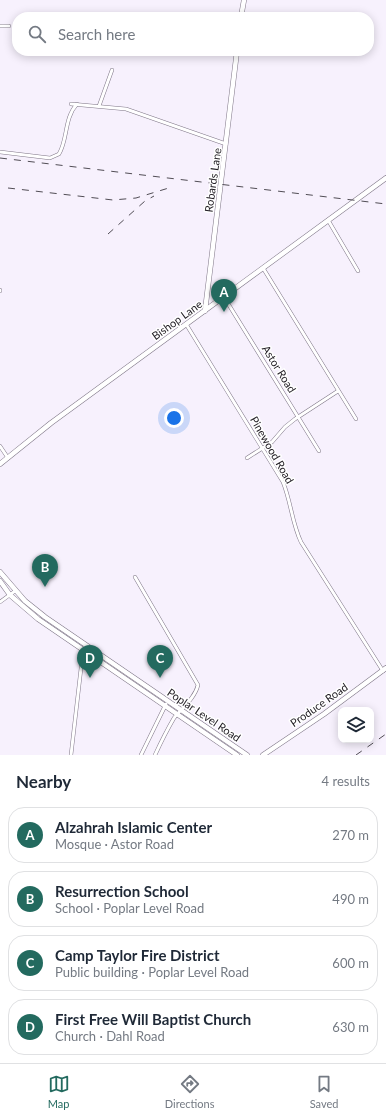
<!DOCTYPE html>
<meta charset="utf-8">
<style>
:root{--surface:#fff;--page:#f2f2f3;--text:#1f2937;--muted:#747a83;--line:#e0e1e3;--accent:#236a5f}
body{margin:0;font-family:Lato,sans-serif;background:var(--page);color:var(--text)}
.controls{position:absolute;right:12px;bottom:12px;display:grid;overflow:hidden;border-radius:8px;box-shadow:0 2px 10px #0003}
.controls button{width:36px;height:36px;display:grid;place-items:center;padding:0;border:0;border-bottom:1px solid var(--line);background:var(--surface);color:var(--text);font:20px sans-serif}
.you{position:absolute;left:174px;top:418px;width:14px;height:14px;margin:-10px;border:3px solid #fff;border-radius:50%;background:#1a73e8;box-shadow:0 0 0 6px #1a73e833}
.badge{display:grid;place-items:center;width:26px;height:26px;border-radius:50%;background:var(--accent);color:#fff;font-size:13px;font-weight:700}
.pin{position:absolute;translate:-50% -33px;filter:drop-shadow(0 1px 2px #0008)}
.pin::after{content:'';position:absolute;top:21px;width:14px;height:12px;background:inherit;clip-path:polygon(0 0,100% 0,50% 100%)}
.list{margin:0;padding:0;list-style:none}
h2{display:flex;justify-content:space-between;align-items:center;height:52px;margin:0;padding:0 16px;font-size:17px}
h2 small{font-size:13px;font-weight:400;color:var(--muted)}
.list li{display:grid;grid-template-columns:26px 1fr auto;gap:12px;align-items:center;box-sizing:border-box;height:56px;margin:0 8px 8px;padding:0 8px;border:1px solid var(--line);border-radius:16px}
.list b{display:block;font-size:15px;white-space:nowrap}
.list p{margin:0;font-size:13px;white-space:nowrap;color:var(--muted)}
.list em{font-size:13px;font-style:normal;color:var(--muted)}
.icon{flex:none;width:22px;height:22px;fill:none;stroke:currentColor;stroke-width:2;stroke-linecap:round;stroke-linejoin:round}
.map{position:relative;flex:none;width:386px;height:755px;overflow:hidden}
.search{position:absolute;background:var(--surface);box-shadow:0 2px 10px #0003;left:12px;right:12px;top:12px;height:44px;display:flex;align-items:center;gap:10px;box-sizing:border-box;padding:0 14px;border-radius:16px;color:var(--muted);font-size:15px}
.sheet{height:308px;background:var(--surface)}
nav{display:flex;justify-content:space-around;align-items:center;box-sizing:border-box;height:56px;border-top:1px solid var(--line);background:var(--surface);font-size:11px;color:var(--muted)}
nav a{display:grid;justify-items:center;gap:2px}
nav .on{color:var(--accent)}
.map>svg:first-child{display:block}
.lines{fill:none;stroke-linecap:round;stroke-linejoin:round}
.street-casing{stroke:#7f7687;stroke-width:4}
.secondary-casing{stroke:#7f7687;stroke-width:5.5}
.street{stroke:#fff;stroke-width:3}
.secondary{stroke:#fff;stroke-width:4.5}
.rail{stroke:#514d55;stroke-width:1;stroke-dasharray:7 7;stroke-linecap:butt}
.labels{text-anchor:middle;stroke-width:3;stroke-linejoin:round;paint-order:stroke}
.street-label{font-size:11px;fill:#242027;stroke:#fff}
</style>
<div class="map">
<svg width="386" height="755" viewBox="0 0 386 755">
<rect width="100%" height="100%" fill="#f7f1fd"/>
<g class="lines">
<defs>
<g id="street">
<path d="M0,26H9"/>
<path d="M71,104L126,109L226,144"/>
<path d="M99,106L112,70"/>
<path d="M0,152L50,158L59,154C68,139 64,118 77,104"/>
<path d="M328,220L358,271"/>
<path d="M263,268L356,419"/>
<path d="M0,290V291"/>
<path d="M224,297L319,451"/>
<path d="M186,324L283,482C291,502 292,523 301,542L383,671"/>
<path d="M0,446L8,458"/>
<path d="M247,458L272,442L285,427L295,419L338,391"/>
<path d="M135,577L198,685C195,698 182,708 174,718C167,730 161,742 155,755"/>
<path d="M0,602L15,591"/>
<path d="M71,755L83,651L86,645"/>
<path d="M141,755L166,704"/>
</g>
<g id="secondary">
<path d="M241,17L244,0"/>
<path d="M205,311L237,51"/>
<path d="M0,464L51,423L386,178"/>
<path d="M0,572L25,601L45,617L247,755"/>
<path d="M0,581L10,595L38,619L237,755"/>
<path d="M263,755L324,714L386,668"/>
</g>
</defs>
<use href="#street" class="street-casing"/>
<use href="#secondary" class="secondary-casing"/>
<use href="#street" class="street"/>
<use href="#secondary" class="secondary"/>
<g class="rail">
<path d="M0,158L386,204"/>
<path d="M8,188L113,200L136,198L172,187"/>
<path d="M108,234L145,201L154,196"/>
<path d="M356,755L386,734"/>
</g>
</g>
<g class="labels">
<g class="street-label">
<text transform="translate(213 180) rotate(-82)" y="4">Robards Lane</text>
<text transform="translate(177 320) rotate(-36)" y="4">Bishop Lane</text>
<text transform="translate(279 369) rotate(58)" y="4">Astor Road</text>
<text transform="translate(272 450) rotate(60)" y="4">Pinewood Road</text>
<text transform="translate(319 705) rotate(-35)" y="4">Produce Road</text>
<text transform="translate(204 715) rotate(34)" y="4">Poplar Level Road</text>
</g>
</g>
</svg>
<div class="controls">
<button><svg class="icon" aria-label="layers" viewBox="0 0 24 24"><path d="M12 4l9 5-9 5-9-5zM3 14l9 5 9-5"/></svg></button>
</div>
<div class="you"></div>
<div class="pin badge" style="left:224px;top:312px">A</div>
<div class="pin badge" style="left:45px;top:587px">B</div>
<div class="pin badge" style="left:160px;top:678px">C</div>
<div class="pin badge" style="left:90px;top:678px">D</div>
<div class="search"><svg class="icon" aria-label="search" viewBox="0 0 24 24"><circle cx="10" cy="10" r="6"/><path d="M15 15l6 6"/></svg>Search here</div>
</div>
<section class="sheet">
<h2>Nearby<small>4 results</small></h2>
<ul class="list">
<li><span class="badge">A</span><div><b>Alzahrah Islamic Center</b><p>Mosque · Astor Road</p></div><em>270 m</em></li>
<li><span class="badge">B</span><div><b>Resurrection School</b><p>School · Poplar Level Road</p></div><em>490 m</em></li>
<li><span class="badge">C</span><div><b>Camp Taylor Fire District</b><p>Public building · Poplar Level Road</p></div><em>600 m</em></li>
<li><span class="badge">D</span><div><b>First Free Will Baptist Church</b><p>Church · Dahl Road</p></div><em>630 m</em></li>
</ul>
</section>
<nav>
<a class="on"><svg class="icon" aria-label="map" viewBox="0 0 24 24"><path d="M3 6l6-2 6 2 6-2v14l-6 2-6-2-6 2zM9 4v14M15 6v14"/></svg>Map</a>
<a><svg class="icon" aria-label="directions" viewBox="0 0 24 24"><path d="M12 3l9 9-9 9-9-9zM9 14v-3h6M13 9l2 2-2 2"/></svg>Directions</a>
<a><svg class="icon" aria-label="saved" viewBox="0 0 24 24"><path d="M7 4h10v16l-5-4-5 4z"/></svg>Saved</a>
</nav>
